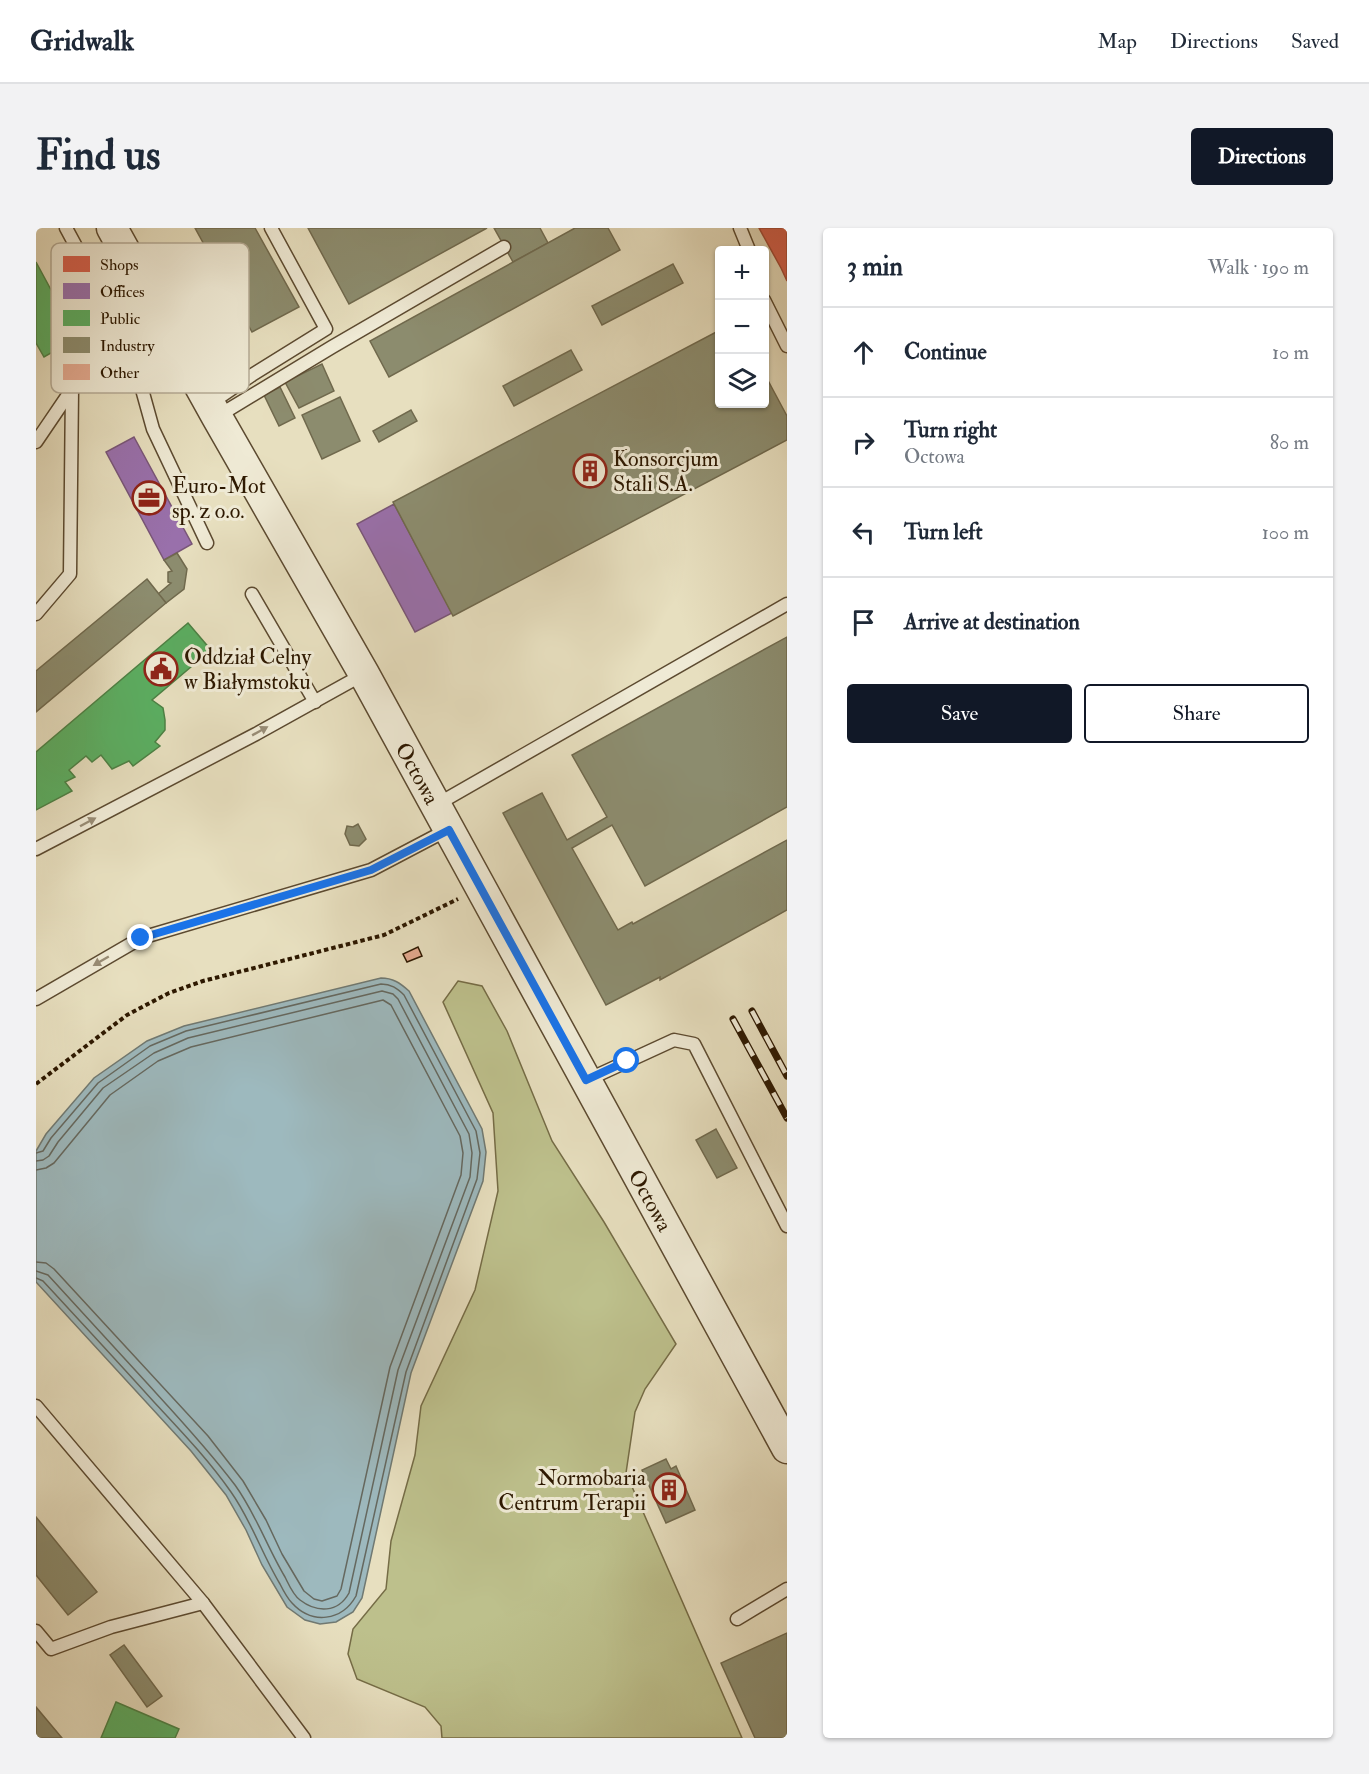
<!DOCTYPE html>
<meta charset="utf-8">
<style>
:root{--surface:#fff;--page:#f2f2f3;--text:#1f2937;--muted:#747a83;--line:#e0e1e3;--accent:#111827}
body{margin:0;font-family:"IM FELL Double Pica",serif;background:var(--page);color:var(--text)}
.controls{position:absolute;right:18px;top:18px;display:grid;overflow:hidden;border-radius:6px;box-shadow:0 2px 4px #0004}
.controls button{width:54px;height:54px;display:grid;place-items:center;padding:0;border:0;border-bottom:2px solid var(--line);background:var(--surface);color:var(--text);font:30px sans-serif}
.stop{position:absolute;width:18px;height:18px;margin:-14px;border:4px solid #1a73e8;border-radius:50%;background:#fff}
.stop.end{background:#1a73e8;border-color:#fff;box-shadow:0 2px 6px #0008}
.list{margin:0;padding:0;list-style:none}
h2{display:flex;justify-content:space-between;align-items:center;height:78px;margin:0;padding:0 24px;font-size:26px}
h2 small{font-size:20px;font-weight:400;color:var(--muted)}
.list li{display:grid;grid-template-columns:39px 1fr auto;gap:18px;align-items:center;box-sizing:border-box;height:90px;padding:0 24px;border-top:2px solid var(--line)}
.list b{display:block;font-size:22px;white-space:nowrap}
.list p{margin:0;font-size:20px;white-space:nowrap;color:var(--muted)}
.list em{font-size:20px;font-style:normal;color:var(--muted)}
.actions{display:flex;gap:12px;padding:18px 24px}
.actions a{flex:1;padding:14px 0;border:2px solid var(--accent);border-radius:6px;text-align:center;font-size:21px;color:var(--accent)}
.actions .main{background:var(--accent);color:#fff}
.icon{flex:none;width:33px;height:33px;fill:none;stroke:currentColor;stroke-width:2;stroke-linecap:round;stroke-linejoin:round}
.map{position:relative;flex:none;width:751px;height:1510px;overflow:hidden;border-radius:6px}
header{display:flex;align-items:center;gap:36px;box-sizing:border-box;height:84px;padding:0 30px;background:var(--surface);border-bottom:2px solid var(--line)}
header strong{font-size:28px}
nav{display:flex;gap:33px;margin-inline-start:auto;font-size:21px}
.intro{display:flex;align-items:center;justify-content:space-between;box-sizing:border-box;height:144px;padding:0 36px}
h1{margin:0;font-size:42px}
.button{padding:15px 27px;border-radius:6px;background:var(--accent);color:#fff;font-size:21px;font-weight:700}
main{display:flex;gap:36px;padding:0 36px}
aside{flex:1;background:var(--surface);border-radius:6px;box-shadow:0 2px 4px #0004}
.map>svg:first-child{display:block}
.green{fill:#bdc08c;stroke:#756c46;stroke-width:1.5}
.water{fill:#9db9be;stroke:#707972;stroke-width:1.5}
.shops{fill:#d6604d;stroke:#a34a36;stroke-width:1.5}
.offices{fill:#9970ab;stroke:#795678;stroke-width:1.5}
.public{fill:#5aae61;stroke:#4c8144;stroke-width:1.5}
.industry{fill:#8c8c6e;stroke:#70694d;stroke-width:1.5}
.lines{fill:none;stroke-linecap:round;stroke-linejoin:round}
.shore{stroke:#65685f;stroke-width:1.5}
.building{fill:#e3a98f;stroke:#2d1800;stroke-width:1.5}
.service-casing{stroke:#5c4a30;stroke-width:15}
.tertiary-casing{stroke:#5c4a30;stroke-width:33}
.path{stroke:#2d1800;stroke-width:4;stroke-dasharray:4.5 3;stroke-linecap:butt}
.service{stroke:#efead5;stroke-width:12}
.tertiary{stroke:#efead5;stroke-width:30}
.rail-casing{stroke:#2d1800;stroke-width:7}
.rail{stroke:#efead5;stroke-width:4.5;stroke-dasharray:14;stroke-linecap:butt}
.oneway{fill:#988c75}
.route{stroke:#1a73e8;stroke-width:8}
.labels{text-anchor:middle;stroke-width:6;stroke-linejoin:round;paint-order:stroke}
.poi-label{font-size:22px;fill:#2d1800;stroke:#efead5;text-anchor:start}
.street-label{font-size:22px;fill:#2d1800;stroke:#efead5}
.key{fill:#efead5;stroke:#b5ab95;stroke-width:1.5}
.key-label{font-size:16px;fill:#2d1800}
</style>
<header>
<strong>Gridwalk</strong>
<nav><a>Map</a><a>Directions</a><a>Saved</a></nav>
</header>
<div class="intro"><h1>Find us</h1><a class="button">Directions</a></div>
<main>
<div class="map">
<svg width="751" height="1510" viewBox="0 0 751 1510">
<rect width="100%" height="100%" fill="#e7dfbf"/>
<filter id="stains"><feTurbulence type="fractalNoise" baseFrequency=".00333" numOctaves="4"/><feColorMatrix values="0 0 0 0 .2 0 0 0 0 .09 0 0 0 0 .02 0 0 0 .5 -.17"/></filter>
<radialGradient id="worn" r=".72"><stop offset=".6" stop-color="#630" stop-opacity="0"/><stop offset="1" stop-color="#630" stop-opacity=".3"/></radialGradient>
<path class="green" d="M422,753L446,758L471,803L516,913L568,994L640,1116L609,1161L599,1184L590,1245L706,1510H406L405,1498L389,1479L321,1451L312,1426L317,1401L350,1361L355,1313L379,1227L385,1178L439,1062L462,963L457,885L407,774Z"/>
<path class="water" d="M345,750C357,750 364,755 373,763L446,901L450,924L447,953L375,1145L326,1370L317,1384L300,1394L284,1396L269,1392L251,1379L226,1337L210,1302L190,1267L155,1223L0,1054V923L10,906L58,850L111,813L148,798Z"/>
<path class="shops" d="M723,0H751V53L745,40Z"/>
<g class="offices">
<path d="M98,209L156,316L128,332L70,224Z"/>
<path d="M358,276L416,385L379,404L321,296Z"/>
</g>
<g class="public">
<path d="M0,34L41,110L8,129L0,115Z"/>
<path d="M152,395L175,422L116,472L127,480L129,492V502L119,514L124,518L97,538L93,533L76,541L65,527L56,534L50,528L33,542L39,549L29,554L36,563L0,582V524Z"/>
<path d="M80,1474L143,1501L139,1510H65Z"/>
</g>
<g class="industry">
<path d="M159,0H219L263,79L216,104Z"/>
<path d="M272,0H451L313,76Z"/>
<path d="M458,0H504L512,15L477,34Z"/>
<path d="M539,0H572L584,22L353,149L334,113Z"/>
<path d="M637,36L647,55L566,97L556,78Z"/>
<path d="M684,102V176H728V145L751,188V212L417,388L357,274Z"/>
<path d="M535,122L546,142L478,178L467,158Z"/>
<path d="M286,136L298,163L263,180L249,154Z"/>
<path d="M244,159L259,190L243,198L228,167Z"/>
<path d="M304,169L324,213L286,231L266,187Z"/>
<path d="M375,182L381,193L343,214L337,203Z"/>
<path d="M141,325L151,341L148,361L130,375L122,366L135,355L132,354V344L136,343L128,332Z"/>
<path d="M111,351L130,375L0,484V443Z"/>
<path d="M751,409V579L609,658L576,597L536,620L582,702L596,694L597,696L751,612V682L624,752V749L570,777L467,585L506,565L531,612L571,589L536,527Z"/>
<path d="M322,596L330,611L323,618L314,617L309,606L311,598L317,599Z"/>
<path d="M680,901L701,940L681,950L660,912Z"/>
<path d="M630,1231L635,1241L640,1238L659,1282L630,1295L606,1242Z"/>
<path d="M0,1289L61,1364L32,1387L0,1347Z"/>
<path d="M751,1405V1510H719L685,1435Z"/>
<path d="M88,1417L126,1468L111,1479L74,1427Z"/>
<path d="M0,1479L26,1510H0Z"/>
</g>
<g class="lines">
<g class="shore">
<path d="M0,925L7,923L15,910L62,855L114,818L150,803L345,756C355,756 361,760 368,767L440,903L444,925L441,951L370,1144L320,1368C306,1393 276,1397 256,1375C251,1370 247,1362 244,1356C226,1326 215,1292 195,1264C172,1231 144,1202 118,1174C81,1133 44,1093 7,1053L0,1050"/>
<path d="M0,933L7,932L13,928L22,914L67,860L118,825L152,810L346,763L357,766L362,771L433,906L436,925L434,949L362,1142L313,1365C302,1385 281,1385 264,1372C257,1367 253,1357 249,1349C231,1319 220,1286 199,1257C172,1221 141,1188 110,1154C78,1119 45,1083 12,1047L0,1043"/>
<path d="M0,942L10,940L18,935L74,867L122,833L155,819L347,772L355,777L424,908L427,925L425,947L354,1139L305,1361L301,1368L286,1373L278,1371L268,1363L246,1326L230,1292L207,1253L172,1208L18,1041L10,1035L0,1034"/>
</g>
</g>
<path class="building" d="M382,719L386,728L371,734L367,726Z"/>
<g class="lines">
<defs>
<g id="service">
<path d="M30,0L69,72L115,78"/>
<path d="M704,0L713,22"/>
<path d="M728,72L751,118"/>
<path d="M97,129L117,201L171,315"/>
<path d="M175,175L216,147L290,101L235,0"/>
<path d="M182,188L296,119L468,19"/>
<path d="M0,214L36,161L135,108"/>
<path d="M216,366L279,474"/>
<path d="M0,386L34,346L36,161"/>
<path d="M400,577L751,376"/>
<path d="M0,621L220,506L328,446"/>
<path d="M0,771L105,710L335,642L413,601"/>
<path d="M551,852L638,812L658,816L751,998"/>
<path d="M0,1178L167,1375L268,1510"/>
<path d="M701,1391L751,1361"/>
<path d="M0,1403L15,1421L75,1399L167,1375"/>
</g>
<path id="tertiary" d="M76,0L181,189L328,446L751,1220"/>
</defs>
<use href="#service" class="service-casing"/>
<use href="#tertiary" class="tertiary-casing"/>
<path class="path" d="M0,856L91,787L133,765L167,753L348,707L422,671"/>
<use href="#service" class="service"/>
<use href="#tertiary" class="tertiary"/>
<defs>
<g id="rail">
<path d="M716,783L751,848"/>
<path d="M697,791L751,890"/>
</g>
</defs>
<use href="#rail" class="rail-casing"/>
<use href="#rail" class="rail"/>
</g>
<defs><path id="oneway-solid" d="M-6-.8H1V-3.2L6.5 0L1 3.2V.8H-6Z" transform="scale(1.5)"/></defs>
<g class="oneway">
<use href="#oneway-solid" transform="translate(224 503) rotate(-29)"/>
<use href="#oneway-solid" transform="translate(52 594) rotate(-28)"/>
<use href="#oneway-solid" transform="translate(65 733) rotate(150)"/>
</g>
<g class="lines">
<path class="route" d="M105,710L335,642L413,602L550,852L591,833"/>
</g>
<defs>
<symbol id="building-ring" viewBox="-11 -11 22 22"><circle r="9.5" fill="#efead5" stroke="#8f2418" stroke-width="1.5"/><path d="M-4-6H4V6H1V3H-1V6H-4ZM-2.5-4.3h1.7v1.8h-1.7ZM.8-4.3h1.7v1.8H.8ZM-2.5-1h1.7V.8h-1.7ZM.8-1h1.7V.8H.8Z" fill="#8f2418"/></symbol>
<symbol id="office-ring" viewBox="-11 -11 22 22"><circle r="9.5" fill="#efead5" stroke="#8f2418" stroke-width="1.5"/><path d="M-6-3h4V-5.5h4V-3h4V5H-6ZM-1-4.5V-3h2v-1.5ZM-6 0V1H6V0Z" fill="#8f2418"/></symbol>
<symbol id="civic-ring" viewBox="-11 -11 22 22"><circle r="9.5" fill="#efead5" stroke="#8f2418" stroke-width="1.5"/><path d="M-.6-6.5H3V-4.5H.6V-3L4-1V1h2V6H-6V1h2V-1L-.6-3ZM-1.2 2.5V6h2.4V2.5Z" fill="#8f2418"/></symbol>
</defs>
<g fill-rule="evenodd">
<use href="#building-ring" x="535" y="224" width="38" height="38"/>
<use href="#office-ring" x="94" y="251" width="38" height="38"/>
<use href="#civic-ring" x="106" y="422" width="38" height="38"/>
<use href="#building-ring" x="614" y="1243" width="38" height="38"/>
</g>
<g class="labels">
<g class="poi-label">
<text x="577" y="238">Konsorcjum<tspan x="577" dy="25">Stali S.A.</tspan></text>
<text x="136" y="265">Euro-Mot<tspan x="136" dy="25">sp. z o.o.</tspan></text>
<text x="148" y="436">Oddział Celny<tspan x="148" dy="25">w Białymstoku</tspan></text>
<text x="610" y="1257" text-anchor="end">Normobaria<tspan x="610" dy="25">Centrum Terapii</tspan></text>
</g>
<g class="street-label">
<text transform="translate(382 545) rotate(61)" y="8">Octowa</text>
<text transform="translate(615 972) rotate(61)" y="8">Octowa</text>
</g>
</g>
<rect x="15" y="15" width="198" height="150" rx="9" class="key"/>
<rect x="27" y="28" width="27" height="16" fill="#d6604d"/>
<rect x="27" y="55" width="27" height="16" fill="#9970ab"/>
<rect x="27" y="82" width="27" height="16" fill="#5aae61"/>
<rect x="27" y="109" width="27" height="16" fill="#8c8c6e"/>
<rect x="27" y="136" width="27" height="16" fill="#e3a98f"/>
<g class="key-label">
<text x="64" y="42">Shops</text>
<text x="64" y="69">Offices</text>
<text x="64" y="96">Public</text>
<text x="64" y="123">Industry</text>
<text x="64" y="150">Other</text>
</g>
<rect width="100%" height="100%" filter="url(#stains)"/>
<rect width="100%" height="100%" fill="url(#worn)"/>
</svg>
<div class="controls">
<button>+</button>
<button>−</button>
<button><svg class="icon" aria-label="layers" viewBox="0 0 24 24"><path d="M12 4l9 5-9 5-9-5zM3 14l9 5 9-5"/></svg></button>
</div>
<div class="stop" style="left:591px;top:833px"></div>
<div class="stop end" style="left:105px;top:710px"></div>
</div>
<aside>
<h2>3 min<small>Walk · 190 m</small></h2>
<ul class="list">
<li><svg class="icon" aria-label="ahead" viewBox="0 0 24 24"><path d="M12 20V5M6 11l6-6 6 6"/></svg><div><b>Continue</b></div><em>10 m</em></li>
<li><svg class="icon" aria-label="right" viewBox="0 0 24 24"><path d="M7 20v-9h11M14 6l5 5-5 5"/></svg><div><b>Turn right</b><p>Octowa</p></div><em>80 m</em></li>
<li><svg class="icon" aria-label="left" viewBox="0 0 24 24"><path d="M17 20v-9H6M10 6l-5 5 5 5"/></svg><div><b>Turn left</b></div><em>100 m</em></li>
<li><svg class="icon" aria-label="arrive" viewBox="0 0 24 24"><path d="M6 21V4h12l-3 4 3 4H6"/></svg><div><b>Arrive at destination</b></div></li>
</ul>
<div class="actions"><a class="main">Save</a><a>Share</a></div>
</aside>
</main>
